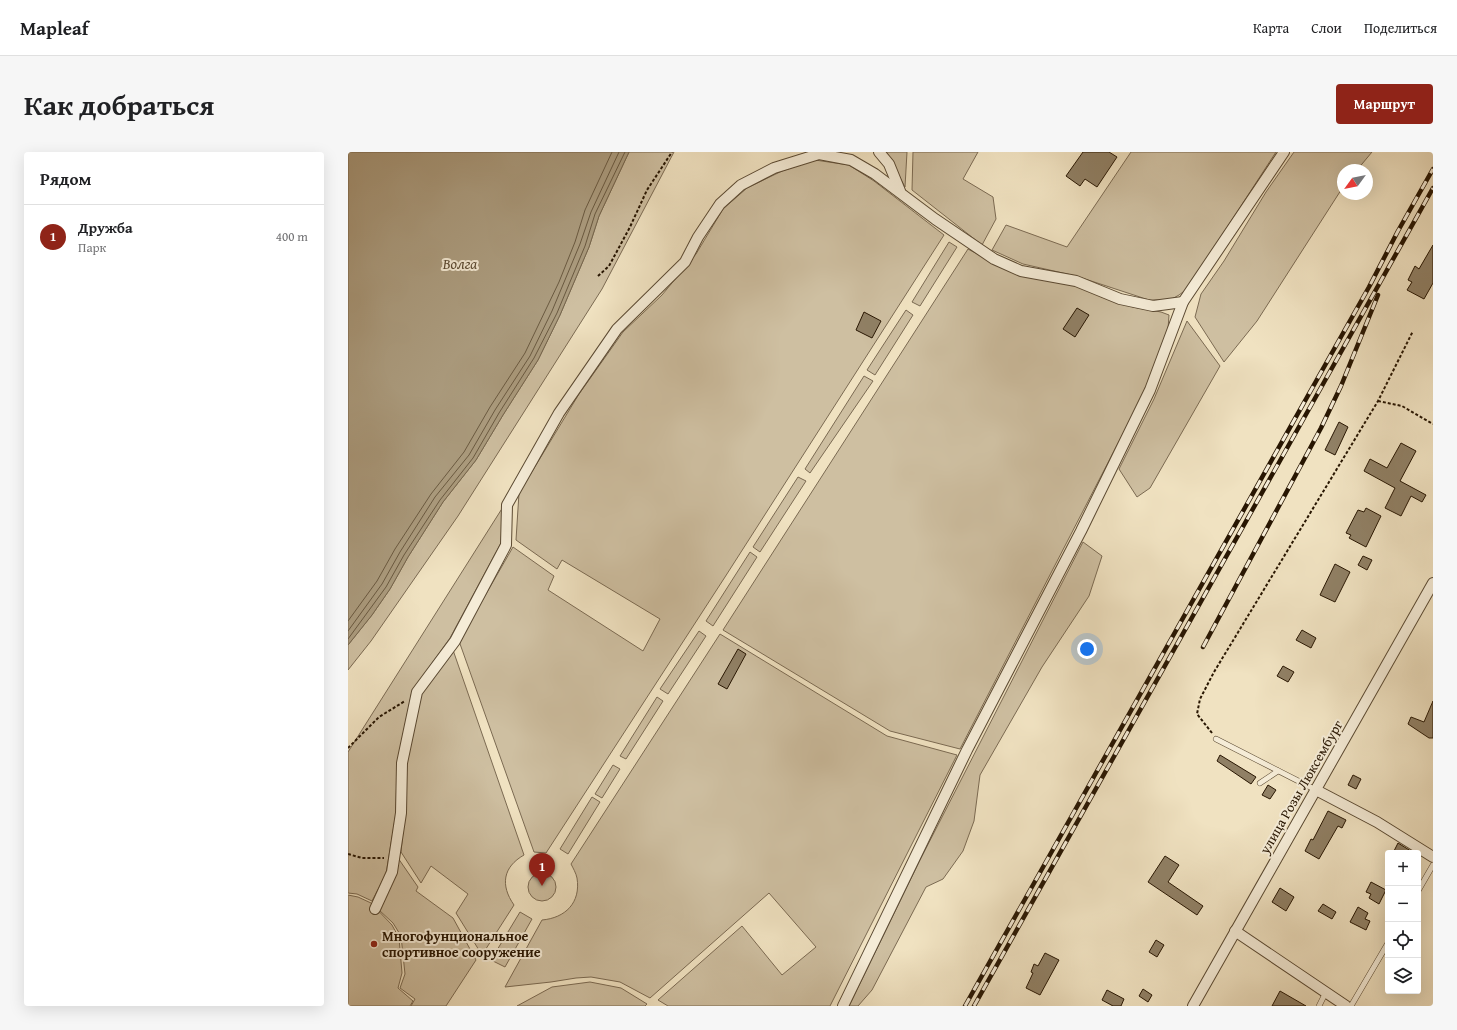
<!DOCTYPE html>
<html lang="ru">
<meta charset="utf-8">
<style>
:root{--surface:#fff;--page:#f6f6f6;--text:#202124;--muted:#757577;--line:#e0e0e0;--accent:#8f2418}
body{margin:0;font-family:"Gentium Book Plus",serif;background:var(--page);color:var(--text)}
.controls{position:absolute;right:12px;bottom:12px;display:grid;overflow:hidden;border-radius:4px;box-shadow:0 4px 16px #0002}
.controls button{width:36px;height:36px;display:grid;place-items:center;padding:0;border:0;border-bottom:1px solid var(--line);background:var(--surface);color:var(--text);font:20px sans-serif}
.compass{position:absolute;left:989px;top:12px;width:36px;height:36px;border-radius:50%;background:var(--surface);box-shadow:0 4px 16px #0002;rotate:237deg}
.you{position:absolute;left:739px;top:497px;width:14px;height:14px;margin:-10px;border:3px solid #fff;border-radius:50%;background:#1a73e8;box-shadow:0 0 0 6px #1a73e833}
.badge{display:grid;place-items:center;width:26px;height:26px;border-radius:50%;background:var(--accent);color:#fff;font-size:13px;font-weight:700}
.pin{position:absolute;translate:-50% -33px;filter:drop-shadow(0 1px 2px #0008)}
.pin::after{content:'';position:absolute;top:21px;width:14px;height:12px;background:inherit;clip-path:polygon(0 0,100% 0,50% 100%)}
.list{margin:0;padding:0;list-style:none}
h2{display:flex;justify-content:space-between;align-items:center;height:52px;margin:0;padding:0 16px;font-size:17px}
h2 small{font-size:13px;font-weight:400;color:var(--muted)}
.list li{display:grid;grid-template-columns:26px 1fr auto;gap:12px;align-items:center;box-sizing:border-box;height:64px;padding:0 16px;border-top:1px solid var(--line)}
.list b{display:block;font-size:15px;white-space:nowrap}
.list p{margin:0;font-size:13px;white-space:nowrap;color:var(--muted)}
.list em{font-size:13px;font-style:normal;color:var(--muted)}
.icon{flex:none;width:22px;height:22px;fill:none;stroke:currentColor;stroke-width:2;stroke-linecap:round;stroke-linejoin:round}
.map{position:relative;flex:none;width:1085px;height:854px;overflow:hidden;border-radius:4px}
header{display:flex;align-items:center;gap:24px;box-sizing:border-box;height:56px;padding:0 20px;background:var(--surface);border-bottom:1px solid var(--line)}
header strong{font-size:19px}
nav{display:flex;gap:22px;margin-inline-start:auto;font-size:14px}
.intro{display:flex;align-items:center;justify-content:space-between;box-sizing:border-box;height:96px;padding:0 24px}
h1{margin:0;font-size:28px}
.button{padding:10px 18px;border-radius:4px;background:var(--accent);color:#fff;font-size:14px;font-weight:700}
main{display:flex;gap:24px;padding:0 24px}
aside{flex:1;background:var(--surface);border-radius:4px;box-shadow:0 4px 16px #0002}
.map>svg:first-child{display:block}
.green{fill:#cebfa1;stroke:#7b6a52}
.water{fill:#ac9d80;stroke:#77674e}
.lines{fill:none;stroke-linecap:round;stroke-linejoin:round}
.shore{stroke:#6a5a41;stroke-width:1}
.building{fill:#908065;stroke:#281602}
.lane-casing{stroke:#5a4932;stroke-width:6}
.street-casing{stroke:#5a4932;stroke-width:12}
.path{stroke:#281602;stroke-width:2;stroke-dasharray:3 2;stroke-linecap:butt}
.lane{stroke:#f5ecd7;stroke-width:5}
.street{stroke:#f5ecd7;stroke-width:10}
.rail-casing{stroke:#281602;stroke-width:4.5}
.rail{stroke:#f5ecd7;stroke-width:3;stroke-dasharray:9;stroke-linecap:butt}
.poi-dot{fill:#8f2418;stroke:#f5ecd7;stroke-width:1.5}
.labels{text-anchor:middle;stroke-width:4;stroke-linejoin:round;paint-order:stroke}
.street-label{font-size:14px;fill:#281602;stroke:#f5ecd7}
.poi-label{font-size:14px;font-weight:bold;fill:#281602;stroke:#f5ecd7;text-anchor:start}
.water-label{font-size:15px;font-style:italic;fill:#5d4c34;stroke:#f5ecd7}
</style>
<header>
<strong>Mapleaf</strong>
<nav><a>Карта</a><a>Слои</a><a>Поделиться</a></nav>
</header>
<div class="intro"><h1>Как добраться</h1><a class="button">Маршрут</a></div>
<main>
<aside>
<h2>Рядом<small></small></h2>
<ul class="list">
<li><span class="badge">1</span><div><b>Дружба</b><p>Парк</p></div><em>400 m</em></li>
</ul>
</aside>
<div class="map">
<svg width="1085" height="854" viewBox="0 0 1085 854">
<rect width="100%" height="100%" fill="#f0e2c1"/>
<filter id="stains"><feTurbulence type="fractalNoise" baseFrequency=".005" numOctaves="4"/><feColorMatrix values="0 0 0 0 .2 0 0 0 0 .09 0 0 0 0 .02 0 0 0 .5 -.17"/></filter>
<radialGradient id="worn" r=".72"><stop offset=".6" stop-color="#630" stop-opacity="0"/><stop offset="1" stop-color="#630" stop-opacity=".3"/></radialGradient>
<g class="green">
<path d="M281,0H326L254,137L110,364L23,489L0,518V493L24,463L42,437L60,405L95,350L128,308L155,263L190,208L212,163L241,95L251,64Z"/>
<path d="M535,0H559L557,35L546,14Z"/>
<path d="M565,0H630L615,27L645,45L648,67L634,93L564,38Z"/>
<path d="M783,0H928L839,137L831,143L822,148H801L728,124L675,112L644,98L658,73L719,95Z"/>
<path d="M946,0H1024L1009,18H995V35L909,169L876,210L847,165L853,142L876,109L918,40Z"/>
<path d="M467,8L501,13L526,29L596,83L377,425L198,701L186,700L111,489L165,395L206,424L200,438L295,499L312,467L214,408L209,417L168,388L171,341L231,242L275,180L314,143L348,102L375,57L399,36L434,19Z"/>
<path d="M601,90L609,95L572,154L564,150Z"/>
<path d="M620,97L646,111L731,134L785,155L813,160L821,163L820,177L797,239L612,597L542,579L375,478Z"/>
<path d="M558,158L565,163L527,223L519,218Z"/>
<path d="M839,169L872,214L802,336L789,345L771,317L806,247Z"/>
<path d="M516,224L525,229L462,321L457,317Z"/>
<path d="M450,325L458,329L412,400L405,395Z"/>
<path d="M155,355L153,391L102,486L64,539L49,612L48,661L38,722L24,749L9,742L0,741V600Z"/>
<path d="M735,390L754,404L741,444L694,515L632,623L626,669L615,699L595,727L578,735L524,838L510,854H501L572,708Z"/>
<path d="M402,400L409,405L365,474L358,469Z"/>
<path d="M351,479L358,484L320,542L312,537Z"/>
<path d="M372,482L539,584L609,603L482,854H320L310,848L394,774L434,823L468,795L421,741L302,846L272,830L243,825L228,826L203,830L157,835L194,768C217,766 233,751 229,726C228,721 225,716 223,712Z"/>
<path d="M105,498L176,703C155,715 152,733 166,753L134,803L108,761L120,742L83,714L73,731L53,700L58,648L57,611L72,543Z"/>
<path d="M309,545L315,549L278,607L272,604Z"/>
<path d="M265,613L272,617L254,646L247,642Z"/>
<path d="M244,645L252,650L220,702L212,697Z"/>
<path d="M50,706L70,735L68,739L105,766L128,808L98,854H63L67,847L52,836L57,822L53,784L45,771L31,758Z"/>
<circle cx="194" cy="735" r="14"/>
<path d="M0,743L10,745L23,751L44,773L51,786L54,821L50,836L65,849L62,854H0Z"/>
<path d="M172,760L184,767L157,815L143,808Z"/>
<path d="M242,830L273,836L299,852L297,854H169L204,835Z"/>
</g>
<path class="water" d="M0,0H281L251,64L241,95L212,163L190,208L155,263L128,308L95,350L60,405L42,437L24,463L0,493Z"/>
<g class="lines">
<g class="shore">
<path d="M0,469L29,429L47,397L83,342L116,300L142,255L177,201L211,130L227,90L237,58L264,0"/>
<path d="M0,479L34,432L52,400L87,345L121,303L147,258L182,204L204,159L232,92L243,60L271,0"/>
<path d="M0,487L38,435L56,403L92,348L125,306L151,261L186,206L209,161L237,94L247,62L277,0"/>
</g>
</g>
<g class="building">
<path d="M735,0H761L769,5L749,35L737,27L732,34L718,24Z"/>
<path d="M1085,93V131L1076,147L1059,138L1064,130L1060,128L1067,114L1071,117Z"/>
<path d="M729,156L741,163L727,185L715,177Z"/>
<path d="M516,160L533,169L524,186L508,178Z"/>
<path d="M991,270L1000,275L987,303L977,298Z"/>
<path d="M1053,291L1068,299L1052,329L1078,343L1074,350L1063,344L1053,364L1037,356L1047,336L1016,319L1022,307L1039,316Z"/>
<path d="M1018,356L1033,364L1018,395L1001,386L1003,383L998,381L1010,358L1016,360Z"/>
<path d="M1015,404L1024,408L1019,418L1010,413Z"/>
<path d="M987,412L1002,420L987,450L972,443Z"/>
<path d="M954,478L968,486L963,496L948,488Z"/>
<path d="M390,497L398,502L379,537L370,532Z"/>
<path d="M935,514L946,520L940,530L929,524Z"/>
<path d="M1085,549V586H1081L1060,572L1063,565L1076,570Z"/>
<path d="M872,603L908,625L903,632L869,609Z"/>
<path d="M1005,623L1013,627L1008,637L1000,633Z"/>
<path d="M920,633L928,638L922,647L914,643Z"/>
<path d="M980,659L998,668L994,676L990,674L971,707L957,699L963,687L965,688Z"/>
<path d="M1050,691L1066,701H1045Z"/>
<path d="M817,704L831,713L820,730L855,754L849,763L800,730Z"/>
<path d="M1023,730L1038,738L1031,752L1021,746L1023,742L1018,740Z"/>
<path d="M932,736L946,745L938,759L924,750Z"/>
<path d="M975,752L988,760L984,767L970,759Z"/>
<path d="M1010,755L1020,761L1017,767L1022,769L1018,778L1002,770Z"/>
<path d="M808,788L816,793L809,805L801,800Z"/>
<path d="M697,801L711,808L692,843L678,836L685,821L683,820L686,812L690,814Z"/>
<path d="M795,837L804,843L800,850L791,844Z"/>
<path d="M759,838L776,847L773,854H765L754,848Z"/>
<path d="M932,839L958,854H924Z"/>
</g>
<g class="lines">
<defs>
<g id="lane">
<path d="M868,587L968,638"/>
<path d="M912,631L930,619"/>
<path d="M1070,739L1085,713"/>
<path d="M971,854L978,840"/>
<path d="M1003,854L1040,791"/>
</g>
<g id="street">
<path d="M531,0L541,12L552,39"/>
<path d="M968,638L1029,670L1085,705"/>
<path d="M27,757L44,720L53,661L54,611L69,540L107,489L158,393L159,353L211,261L269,177L337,110L350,85L372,52L393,33L426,16L471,2L503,8L527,22L587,67L646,107L673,119L728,129L772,147L805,154L835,150"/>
<path d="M887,779L998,854"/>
<path d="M495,854L619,598L733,379L802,238L835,150L936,0"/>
<path d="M845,854L1085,431"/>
</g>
</defs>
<use href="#lane" class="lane-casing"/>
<use href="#street" class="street-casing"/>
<g class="path">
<path d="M250,124L261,114L282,75L299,38L324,0"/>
<path d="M1030,249L1054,254L1085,272"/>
<path d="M864,581L849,562L852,547L866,520L1030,249L1065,179"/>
<path d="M0,596L31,565L57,549"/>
<path d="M0,702L14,706H36"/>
</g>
<use href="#lane" class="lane"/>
<use href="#street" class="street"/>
<defs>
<g id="rail">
<path d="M855,495L973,276L993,234L1030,143"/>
<path d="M617,854L1021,135L1050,79L1085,17"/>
<path d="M626,854L1085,36"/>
</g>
</defs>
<use href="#rail" class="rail-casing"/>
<use href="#rail" class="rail"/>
</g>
<circle class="poi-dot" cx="26" cy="792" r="4"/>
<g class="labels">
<g class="street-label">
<text transform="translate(953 635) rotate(-60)" y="5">улица Розы Люксембург</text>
</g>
<g class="poi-label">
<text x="34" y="789">Многофунциональное<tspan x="34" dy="16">спортивное сооружение</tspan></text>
</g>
<g class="water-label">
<text x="112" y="117">Волга</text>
</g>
</g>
<rect width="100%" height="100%" filter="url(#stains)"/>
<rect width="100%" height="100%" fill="url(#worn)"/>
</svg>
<div class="controls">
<button>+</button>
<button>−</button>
<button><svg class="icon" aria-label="locate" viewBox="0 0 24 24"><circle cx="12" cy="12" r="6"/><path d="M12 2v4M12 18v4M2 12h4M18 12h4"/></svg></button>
<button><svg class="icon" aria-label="layers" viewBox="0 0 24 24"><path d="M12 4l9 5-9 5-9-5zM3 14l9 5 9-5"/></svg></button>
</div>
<svg class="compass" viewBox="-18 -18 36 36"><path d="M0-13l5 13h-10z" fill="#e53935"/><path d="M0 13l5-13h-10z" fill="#757577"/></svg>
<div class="you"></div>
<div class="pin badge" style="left:194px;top:734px">1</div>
</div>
</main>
